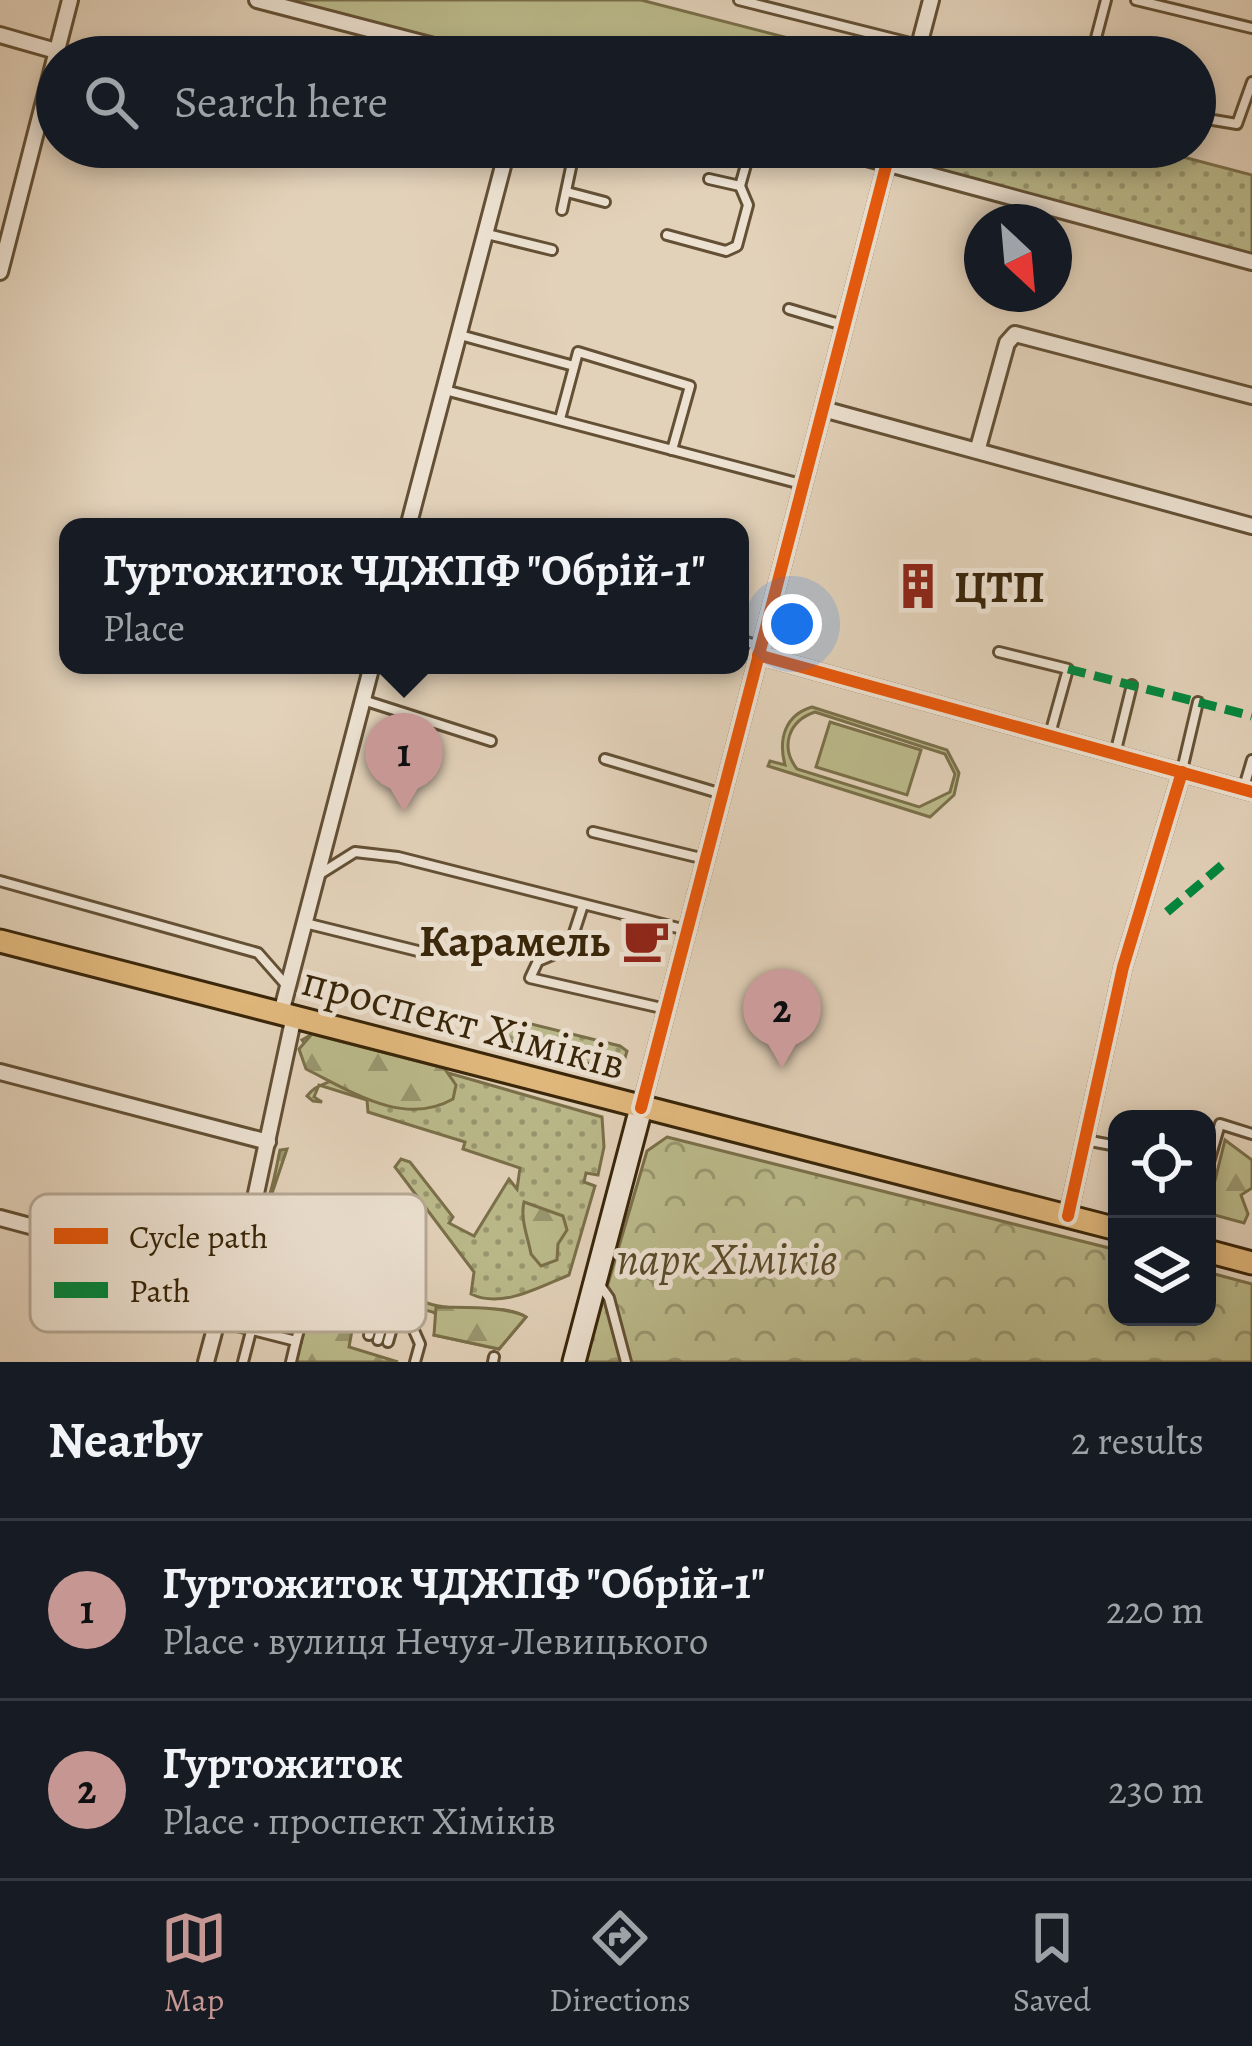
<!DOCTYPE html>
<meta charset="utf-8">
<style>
:root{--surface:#171b24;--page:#242831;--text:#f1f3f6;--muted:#9ea1a6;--line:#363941;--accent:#c59692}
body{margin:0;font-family:Alegreya,serif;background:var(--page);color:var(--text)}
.controls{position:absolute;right:36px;bottom:36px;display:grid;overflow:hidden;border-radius:24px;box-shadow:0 6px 18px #0003}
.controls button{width:108px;height:108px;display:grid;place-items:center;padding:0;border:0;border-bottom:3px solid var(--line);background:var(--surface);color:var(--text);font:60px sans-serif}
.compass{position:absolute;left:964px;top:204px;width:108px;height:108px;border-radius:50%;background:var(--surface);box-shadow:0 6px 18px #0003;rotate:154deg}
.you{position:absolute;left:792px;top:624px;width:42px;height:42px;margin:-30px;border:9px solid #fff;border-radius:50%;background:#1a73e8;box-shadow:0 0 0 18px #1a73e833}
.badge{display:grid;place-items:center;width:78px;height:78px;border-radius:50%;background:var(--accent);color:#111;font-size:39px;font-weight:700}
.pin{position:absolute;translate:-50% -99px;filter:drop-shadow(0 3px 6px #0008)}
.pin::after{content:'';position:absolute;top:63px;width:42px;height:36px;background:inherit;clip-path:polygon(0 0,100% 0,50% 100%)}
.popup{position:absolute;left:59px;top:518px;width:690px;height:156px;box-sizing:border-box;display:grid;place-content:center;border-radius:24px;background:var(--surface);filter:drop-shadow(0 3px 9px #0005);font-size:39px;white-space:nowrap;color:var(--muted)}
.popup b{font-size:45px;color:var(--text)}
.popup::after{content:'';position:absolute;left:50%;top:100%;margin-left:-24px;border:24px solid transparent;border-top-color:var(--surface)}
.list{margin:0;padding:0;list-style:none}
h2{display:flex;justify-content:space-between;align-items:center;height:156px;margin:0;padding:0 48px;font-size:51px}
h2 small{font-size:39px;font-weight:400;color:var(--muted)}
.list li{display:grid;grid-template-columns:78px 1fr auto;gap:36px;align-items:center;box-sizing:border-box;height:180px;padding:0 48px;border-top:3px solid var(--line)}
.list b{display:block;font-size:45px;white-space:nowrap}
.list p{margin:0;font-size:39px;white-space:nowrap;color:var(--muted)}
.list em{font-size:39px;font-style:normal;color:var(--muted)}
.icon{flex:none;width:66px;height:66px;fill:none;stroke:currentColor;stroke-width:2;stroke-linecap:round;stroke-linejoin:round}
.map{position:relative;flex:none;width:1252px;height:1362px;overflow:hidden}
.search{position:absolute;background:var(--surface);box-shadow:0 6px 18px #0003;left:36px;right:36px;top:36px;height:132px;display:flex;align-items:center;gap:30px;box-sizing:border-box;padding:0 42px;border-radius:66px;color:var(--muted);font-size:45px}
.sheet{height:516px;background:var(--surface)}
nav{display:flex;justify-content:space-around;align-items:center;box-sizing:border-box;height:168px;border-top:3px solid var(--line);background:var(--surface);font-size:33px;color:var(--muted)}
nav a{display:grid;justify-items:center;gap:6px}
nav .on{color:var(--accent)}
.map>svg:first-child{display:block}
.grass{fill:url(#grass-dots);stroke:#7a704a;stroke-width:3}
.forest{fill:url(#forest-firs);stroke:#7a704a;stroke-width:3}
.park{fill:url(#park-crowns);stroke:#7a704a;stroke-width:3}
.garden{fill:#bbba8b;stroke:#7a704a;stroke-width:3;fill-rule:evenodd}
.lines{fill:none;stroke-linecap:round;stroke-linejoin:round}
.lane-casing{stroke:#635035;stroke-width:14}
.street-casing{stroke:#635035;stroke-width:20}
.secondary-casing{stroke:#382509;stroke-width:27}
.primary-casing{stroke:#382509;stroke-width:27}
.lane{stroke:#ede2d2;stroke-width:8}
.street{stroke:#ede2d2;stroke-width:14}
.secondary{stroke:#ede2d2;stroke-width:21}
.primary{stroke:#e2b97d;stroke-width:21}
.quiet{stroke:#00873e;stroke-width:9;stroke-dasharray:18 9;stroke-linecap:butt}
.cycleway-casing{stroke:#ede2d2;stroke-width:20}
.cycleway{stroke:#e8590c;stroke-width:12}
.labels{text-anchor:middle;stroke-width:10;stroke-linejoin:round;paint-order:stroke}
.poi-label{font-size:45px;font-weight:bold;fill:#382509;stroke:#ede2d2;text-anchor:start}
.street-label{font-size:45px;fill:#382509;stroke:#ede2d2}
.park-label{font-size:45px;font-style:italic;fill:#594a2a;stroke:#ede2d2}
.key{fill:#ede2d2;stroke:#b7a996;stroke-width:3}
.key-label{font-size:33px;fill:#382509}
</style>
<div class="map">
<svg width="1252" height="1362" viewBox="0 0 1252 1362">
<defs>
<pattern id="grass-dots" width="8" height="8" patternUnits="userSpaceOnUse" patternTransform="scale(3)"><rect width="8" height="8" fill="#bbba8b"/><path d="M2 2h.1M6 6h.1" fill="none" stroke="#999770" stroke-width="1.8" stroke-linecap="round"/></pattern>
<pattern id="forest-firs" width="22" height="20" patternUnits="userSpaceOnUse" patternTransform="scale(3)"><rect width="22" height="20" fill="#bbba8b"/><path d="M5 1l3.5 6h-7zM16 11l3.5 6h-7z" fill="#999770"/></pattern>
<pattern id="park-crowns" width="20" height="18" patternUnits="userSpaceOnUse" patternTransform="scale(3)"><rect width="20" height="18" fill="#bbba8b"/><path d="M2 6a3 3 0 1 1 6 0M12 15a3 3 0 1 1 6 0" fill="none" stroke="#999770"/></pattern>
</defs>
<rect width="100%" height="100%" fill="#e3d2ba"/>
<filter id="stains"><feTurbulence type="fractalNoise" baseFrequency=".00167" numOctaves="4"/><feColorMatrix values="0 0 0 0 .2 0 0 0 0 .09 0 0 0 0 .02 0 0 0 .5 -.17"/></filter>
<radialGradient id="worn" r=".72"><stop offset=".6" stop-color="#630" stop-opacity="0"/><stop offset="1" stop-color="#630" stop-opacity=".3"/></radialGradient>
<g class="grass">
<path d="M921,147H1145L1252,175V257L916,164Z"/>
<path d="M503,1017L620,1046L627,1051L622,1068L616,1071L496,1038Z"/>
<path d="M312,1034L602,1117L604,1147L598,1175L586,1173L584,1182L595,1186L569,1275C539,1287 502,1309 471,1294L474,1272L395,1167L401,1159L410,1162L453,1217L449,1223L474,1236L509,1179L517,1189L520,1168L463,1149L465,1142L368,1112L367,1100L319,1085L314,1097L322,1102L313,1101L307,1096C315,1086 320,1086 331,1081L302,1040Z"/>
<path d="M342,1246C374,1259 392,1291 427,1303C457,1314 504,1302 526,1317L499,1349L434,1335L439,1317L433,1312L328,1284Z"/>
</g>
<g class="forest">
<path d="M312,1034L444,1068L456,1085L453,1099C404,1127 352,1092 306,1069L299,1049Z"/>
<path d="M1225,1140L1252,1160V1188L1241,1195L1248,1214L1244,1223L1207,1213Z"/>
<path d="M287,1149L264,1217L269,1219L254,1278L283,1286L281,1297L298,1301L306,1292L295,1330L279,1333L259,1327L265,1297L257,1294L248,1327L227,1316L233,1289L241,1286C229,1258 253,1230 265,1207C273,1190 276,1168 280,1150Z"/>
<path d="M524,1202L563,1216L567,1230L558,1244L557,1260L541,1266L531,1254C528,1237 520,1219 524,1202Z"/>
<path d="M315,1306L339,1312L336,1324L346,1327L350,1314L367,1318L353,1325L349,1347L398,1362H295L307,1315Z"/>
<path d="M436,1307C462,1308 508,1306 526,1317L499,1349L434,1335Z"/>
</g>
<path class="park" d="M667,1137L1117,1250V1317H1207V1272L1252,1284V1362H585L647,1151Z"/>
<g class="garden">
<path d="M283,0H641L862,57H506Z"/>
<path d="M812,707L947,750L959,773L954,795L930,817L768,766L770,761L785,765C778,739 785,715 812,707ZM815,712L945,754L955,774L950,792L919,807L797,769C780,747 788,721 815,712Z"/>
<path d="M830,722L921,750L907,795L816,767Z"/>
</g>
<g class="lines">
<defs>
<g id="lane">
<path d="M739,0L918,45"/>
<path d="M1136,0L1252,28"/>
<path d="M1091,57L1106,0"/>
<path d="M1195,117L1237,124L1252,82"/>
<path d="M540,147L573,158L562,210"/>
<path d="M709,179L740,186L751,147"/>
<path d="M567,192L605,202"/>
<path d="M487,234L552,250"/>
<path d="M667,235L726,251L737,246L748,205L740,186"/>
<path d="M789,309L843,325"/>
<path d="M460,335L574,366"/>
<path d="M445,390L801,484"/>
<path d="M560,419L578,352L690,386L672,450"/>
<path d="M740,640L759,646"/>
<path d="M999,652L1068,669L1050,734"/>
<path d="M363,700L491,741"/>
<path d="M1115,754L1132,685"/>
<path d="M605,759L722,794"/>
<path d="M1182,770L1198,702"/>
<path d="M1244,787L1252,760"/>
<path d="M593,832L705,859"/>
<path d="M320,874L355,852L398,857L686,930"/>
<path d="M0,881L258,953L287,986"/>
<path d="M583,905L569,948L538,961L530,978L666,1009"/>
<path d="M305,923L430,954"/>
<path d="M1085,1140L1117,1146"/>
<path d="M1207,1169L1220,1124L1252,1134"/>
<path d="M600,1285L609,1298L626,1362"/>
<path d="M217,1321L296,1341L291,1362"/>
<path d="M369,1335L374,1316"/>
<path d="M378,1340L384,1319"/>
<path d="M296,1341L306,1304L313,1301L412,1326L420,1344L415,1362"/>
<path d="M388,1342L394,1321"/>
<path d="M243,1362L260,1297"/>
<path d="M493,1362L494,1357"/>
</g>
<g id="street">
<path d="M257,0L476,57"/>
<path d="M0,35L56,51"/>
<path d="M916,57L931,0"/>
<path d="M826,147L1252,262"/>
<path d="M0,272L70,0"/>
<path d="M823,409L1252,526"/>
<path d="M978,448L1007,343L1015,334L1252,396"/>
<path d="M408,527L508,147"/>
<path d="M758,655L1252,792"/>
<path d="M281,1013L372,665"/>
<path d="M0,1072L268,1142"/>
<path d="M641,1108L891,147"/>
<path d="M1068,1216L1123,967L1182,772"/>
<path d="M0,1218L228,1279"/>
<path d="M206,1362L243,1224L255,1198L294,1016"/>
</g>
<path id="secondary" d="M574,1362L641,1108"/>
<g id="primary">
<path d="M0,941L1117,1229"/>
<path d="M1207,1251L1252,1263"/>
</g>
</defs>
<use href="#lane" class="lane-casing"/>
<use href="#street" class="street-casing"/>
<use href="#secondary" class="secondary-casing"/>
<use href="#primary" class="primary-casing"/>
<use href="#lane" class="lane"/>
<use href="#street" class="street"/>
<use href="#secondary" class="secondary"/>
<use href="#primary" class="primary"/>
<g class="quiet">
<path d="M1068,669L1252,716"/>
<path d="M1167,912L1228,860"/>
</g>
<defs>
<g id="cycleway">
<path d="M758,655L1252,792"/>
<path d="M641,1108L891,147"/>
<path d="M1068,1216L1123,967L1182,772"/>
</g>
</defs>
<use href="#cycleway" class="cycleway-casing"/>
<use href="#cycleway" class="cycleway"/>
</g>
<defs>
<symbol id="building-bare" viewBox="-9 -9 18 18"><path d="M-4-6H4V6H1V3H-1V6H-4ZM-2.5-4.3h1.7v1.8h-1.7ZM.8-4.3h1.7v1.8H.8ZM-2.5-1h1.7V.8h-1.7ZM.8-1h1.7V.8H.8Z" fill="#8f2418" stroke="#ede2d2" stroke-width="2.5" paint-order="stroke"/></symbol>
<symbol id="cafe-bare" viewBox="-9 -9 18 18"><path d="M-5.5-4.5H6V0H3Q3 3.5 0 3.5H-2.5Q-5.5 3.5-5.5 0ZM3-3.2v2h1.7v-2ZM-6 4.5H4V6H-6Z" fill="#8f2418" stroke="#ede2d2" stroke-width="2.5" paint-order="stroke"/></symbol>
</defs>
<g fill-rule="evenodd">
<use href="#building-bare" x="885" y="553" width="66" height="66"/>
<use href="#cafe-bare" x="613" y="907" width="66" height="66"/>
</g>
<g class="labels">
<g class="poi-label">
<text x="954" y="602">ЦТП</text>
<text x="610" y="956" text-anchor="end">Карамель</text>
</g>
<g class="street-label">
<text transform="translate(464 1021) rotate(15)" y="16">проспект Хіміків</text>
</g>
<g class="park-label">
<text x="727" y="1274">парк Хіміків</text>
</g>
</g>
<rect x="30" y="1194" width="396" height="138" rx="18" class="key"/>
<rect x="54" y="1228" width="54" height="16" fill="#e8590c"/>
<rect x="54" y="1282" width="54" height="16" fill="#00873e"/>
<g class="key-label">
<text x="129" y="1248">Cycle path</text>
<text x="129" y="1302">Path</text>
</g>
<rect width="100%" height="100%" filter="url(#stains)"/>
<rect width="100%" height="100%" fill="url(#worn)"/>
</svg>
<div class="controls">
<button><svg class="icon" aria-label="locate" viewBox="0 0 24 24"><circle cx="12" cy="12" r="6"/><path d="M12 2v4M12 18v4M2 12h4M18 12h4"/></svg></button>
<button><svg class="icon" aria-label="layers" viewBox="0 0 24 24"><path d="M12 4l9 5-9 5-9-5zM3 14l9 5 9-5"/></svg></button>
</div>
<svg class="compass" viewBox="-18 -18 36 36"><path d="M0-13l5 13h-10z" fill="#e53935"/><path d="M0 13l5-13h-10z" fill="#9ea1a6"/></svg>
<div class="you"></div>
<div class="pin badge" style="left:404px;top:812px">1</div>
<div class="popup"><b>Гуртожиток ЧДЖПФ &quot;Обрій-1&quot;</b>Place</div>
<div class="pin badge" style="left:782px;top:1068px">2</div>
<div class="search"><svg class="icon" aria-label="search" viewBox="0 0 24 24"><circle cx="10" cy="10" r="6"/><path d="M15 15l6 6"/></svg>Search here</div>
</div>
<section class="sheet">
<h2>Nearby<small>2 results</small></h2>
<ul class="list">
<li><span class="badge">1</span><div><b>Гуртожиток ЧДЖПФ &quot;Обрій-1&quot;</b><p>Place · вулиця Нечуя-Левицького</p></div><em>220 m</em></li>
<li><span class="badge">2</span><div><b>Гуртожиток</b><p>Place · проспект Хіміків</p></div><em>230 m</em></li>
</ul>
</section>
<nav>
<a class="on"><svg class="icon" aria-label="map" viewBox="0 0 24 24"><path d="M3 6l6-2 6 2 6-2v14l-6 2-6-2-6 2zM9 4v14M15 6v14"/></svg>Map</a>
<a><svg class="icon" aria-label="directions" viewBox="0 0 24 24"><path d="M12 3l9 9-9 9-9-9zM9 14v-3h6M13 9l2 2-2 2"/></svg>Directions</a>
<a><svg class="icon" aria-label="saved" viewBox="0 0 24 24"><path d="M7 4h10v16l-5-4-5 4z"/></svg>Saved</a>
</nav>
